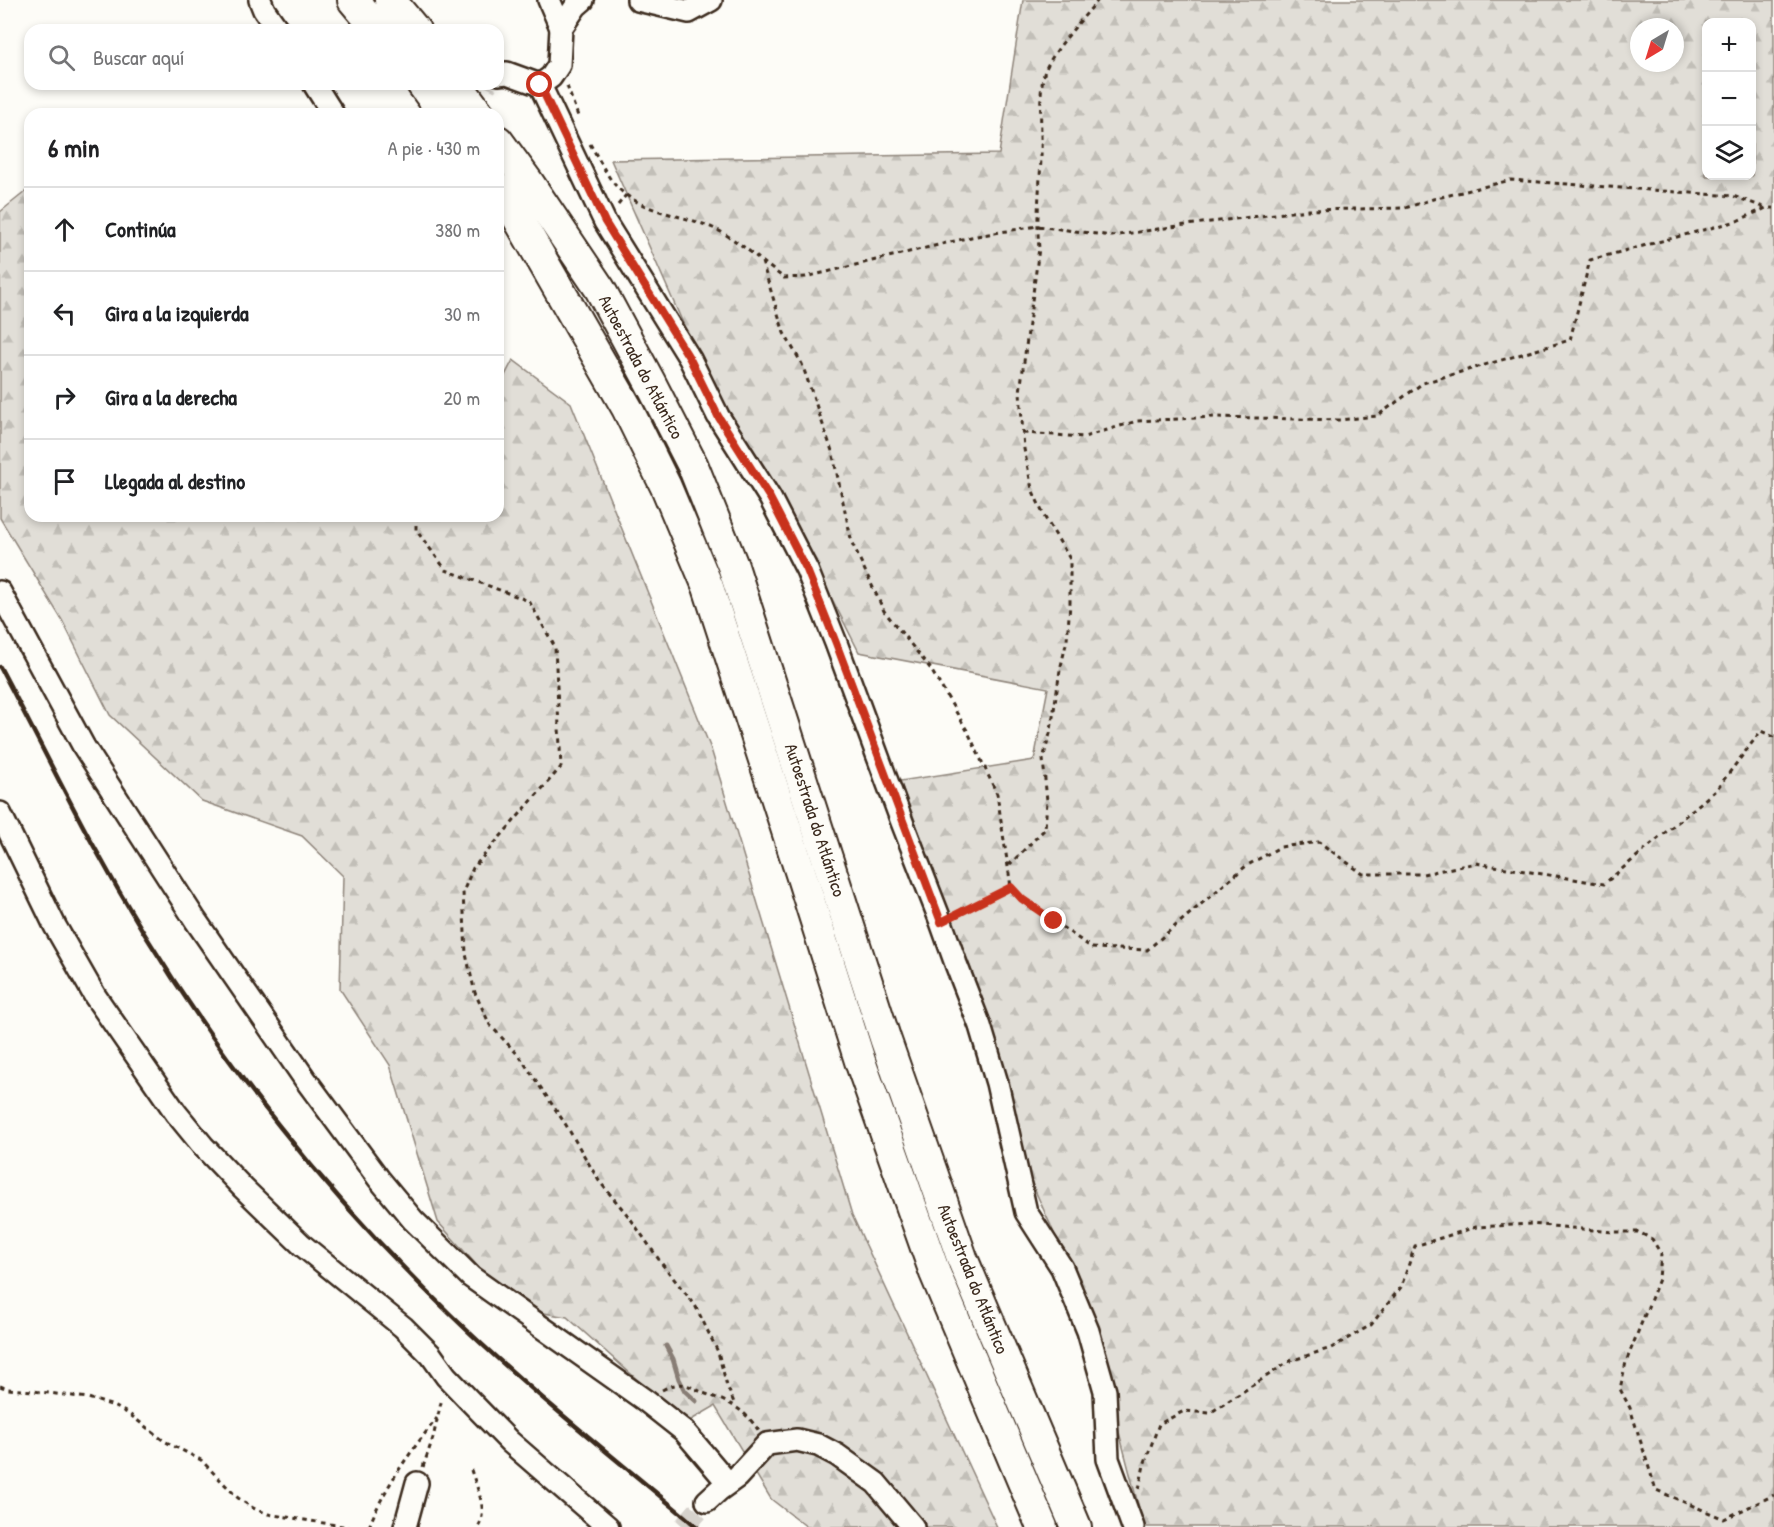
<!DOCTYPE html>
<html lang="es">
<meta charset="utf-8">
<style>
:root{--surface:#fff;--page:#f2f2f2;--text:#202124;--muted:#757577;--line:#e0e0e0}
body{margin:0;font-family:"Patrick Hand",sans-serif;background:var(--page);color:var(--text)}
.controls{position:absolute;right:18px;top:18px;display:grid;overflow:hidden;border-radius:12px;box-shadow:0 3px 9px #0003}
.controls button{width:54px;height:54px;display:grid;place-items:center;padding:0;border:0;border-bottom:2px solid var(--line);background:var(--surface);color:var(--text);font:30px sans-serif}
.compass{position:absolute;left:1630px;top:18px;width:54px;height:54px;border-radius:50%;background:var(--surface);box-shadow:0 3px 9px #0003;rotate:218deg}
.stop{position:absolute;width:18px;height:18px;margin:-14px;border:4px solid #c8321e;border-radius:50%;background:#fff}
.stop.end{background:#c8321e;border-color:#fff;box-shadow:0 2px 6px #0008}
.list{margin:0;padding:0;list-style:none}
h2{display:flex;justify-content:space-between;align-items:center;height:78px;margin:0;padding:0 24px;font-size:26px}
h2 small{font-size:20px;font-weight:400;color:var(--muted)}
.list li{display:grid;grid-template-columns:39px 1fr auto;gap:18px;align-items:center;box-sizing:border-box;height:84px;padding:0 24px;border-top:2px solid var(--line)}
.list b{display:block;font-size:22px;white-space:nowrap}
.list em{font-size:20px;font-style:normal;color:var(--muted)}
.icon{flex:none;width:33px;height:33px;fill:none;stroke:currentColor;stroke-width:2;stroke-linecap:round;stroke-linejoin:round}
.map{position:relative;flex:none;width:1774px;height:1527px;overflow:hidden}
.search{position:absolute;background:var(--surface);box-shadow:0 3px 9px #0003;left:24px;top:24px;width:480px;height:66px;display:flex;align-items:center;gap:15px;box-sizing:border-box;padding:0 21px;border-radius:18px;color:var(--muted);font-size:22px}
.panel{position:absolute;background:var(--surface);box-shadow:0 3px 9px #0003;left:24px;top:108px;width:480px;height:414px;border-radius:18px}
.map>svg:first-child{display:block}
.forest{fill:url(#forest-firs);stroke:#8e847a;stroke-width:1.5;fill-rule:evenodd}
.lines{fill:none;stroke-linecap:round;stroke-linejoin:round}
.stream{stroke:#887d74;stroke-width:5}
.minor-tunnel{stroke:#d6d2cc;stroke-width:21;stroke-dasharray:21 10;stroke-linecap:butt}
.minor-casing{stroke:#3b2a1e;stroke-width:26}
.highway-casing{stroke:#3b2a1e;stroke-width:34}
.path{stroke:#3b2a1e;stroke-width:3;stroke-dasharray:4.5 4.5;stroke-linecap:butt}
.minor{stroke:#fdfcf7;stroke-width:21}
.highway{stroke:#fdfcf7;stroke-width:30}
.rail{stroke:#3b2a1e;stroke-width:4.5}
.route{stroke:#c8321e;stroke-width:8}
.labels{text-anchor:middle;stroke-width:4.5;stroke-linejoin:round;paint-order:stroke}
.street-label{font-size:18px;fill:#3b2a1e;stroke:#fdfcf7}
</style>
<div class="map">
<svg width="1774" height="1527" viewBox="0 0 1774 1527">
<defs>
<pattern id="forest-firs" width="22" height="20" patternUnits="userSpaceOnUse" patternTransform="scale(1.5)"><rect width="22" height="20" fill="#e1ded7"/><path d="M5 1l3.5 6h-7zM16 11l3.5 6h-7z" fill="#c2bfb8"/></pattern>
</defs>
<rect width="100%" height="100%" fill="#fdfcf7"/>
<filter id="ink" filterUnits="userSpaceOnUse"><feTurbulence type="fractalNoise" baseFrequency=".0167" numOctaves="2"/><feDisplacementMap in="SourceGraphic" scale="12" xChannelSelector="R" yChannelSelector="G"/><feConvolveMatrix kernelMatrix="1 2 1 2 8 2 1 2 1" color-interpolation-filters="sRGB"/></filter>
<g filter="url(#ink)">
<g class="forest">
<path d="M1023,0H1774V1527H1144L1085,1303L1030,1179L984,1004L900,781L1034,760L1048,688L859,652L784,504L705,373L611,160L999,154ZM1706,22H1752V176H1706ZM1639,27H1675V63H1639Z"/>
<path d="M30,188V516H498V389L513,360L571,403L711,749L852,1215L997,1527H807L771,1499L715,1406L686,1423L567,1317L515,1308L438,1222L390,1065L340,989L343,876L302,836L202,801L110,715L62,620L0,518V212Z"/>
</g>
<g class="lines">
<path class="stream" d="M666,1346L673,1359L679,1379L685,1391L696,1401"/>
<g class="minor-tunnel">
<path d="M471,114L487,84"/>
<path d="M684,1527L707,1501"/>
</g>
<defs>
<g id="minor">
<path d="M260,0L264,10L278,30"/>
<path d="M549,0L561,28"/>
<path d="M638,0L689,12L711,0"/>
<path d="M498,74L507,73L540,85L551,77L559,65L561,28L576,6L583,0"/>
<path d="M314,84L333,114"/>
<path d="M540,85L605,222L690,359L718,416L770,498L807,570L836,643L902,822L941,922L956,964L980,1026L997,1083L1026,1212L1062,1268L1088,1331L1105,1391L1108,1459L1133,1527"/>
<path d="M0,592L84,747L196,921L305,1079L379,1179L413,1220L471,1277L646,1401L684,1431L728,1483"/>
<path d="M0,813L55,926L95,996L176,1113L203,1146L243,1188L302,1245L403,1327L431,1355L446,1376L469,1400L510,1442L608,1527"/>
<path d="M707,1501L719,1490L737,1477L767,1444L797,1440L818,1445L837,1455L876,1483L913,1527"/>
<path d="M405,1527L417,1483"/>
</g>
<g id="highway">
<path d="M353,0L378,30"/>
<path d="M390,0L415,30"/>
<path d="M422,84L444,114"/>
<path d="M457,84L479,114"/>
<path d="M498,141L528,182L600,289L650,382L693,466L733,566L885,1038L962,1258L1076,1527"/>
<path d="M498,189L511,206L627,408L666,487L708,587L801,874L860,1061L935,1273L1042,1527"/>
</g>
</defs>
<use href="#minor" class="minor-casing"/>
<use href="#highway" class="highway-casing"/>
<g class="path">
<path d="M567,86L579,119"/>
<path d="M590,144C598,157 607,177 617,187C642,213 682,214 713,228C736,238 763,263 784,278L806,277L971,237L1037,226L1112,236L1178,226L1308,210L1405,208L1433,199L1511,180L1733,196L1766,208"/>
<path d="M618,205L626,195"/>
<path d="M762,262L784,333L802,364L832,451L852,543L884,611L930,668L968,732L997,794L1011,887L1022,899L1092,948L1147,950L1246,866L1280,847L1319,842L1363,874H1423L1476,863L1604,884L1716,790L1761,731L1774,737"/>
<path d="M1023,433L1084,437L1137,421L1216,417L1340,420L1377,416L1423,383L1570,340L1590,260L1737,221L1766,208H1774"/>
<path d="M416,516V530L446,570L529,601L555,647L561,767L473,868L463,892L466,954L475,993L490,1025L520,1057L566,1125L599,1181L630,1218L662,1264L695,1305L718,1352L727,1386L735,1405"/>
<path d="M1009,865L1045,829L1047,801L1043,759L1051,730L1060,670L1067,640L1070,604V559L1044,516L1032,489L1024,449L1020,392L1039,248C1036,217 1040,187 1041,157C1042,133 1038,96 1044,74C1049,55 1084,17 1098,0"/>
<path d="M956,915L1011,887"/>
<path d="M0,1386L8,1389L33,1391L88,1398L114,1406L129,1414L164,1441L201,1460L238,1498L253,1508L268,1514L348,1527"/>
<path d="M662,1390C684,1379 687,1386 706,1394C731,1403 743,1408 759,1431"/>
<path d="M423,1467L433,1438L442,1398"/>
<path d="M471,1470C476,1486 489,1511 478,1527"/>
<path d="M1139,1489L1144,1465L1159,1424L1184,1411L1210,1413L1290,1361L1331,1348L1371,1325L1401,1287L1415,1246L1476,1227L1531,1224L1613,1232H1638L1652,1239L1661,1254L1659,1279L1626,1362L1620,1389L1630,1408L1656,1490L1724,1519L1774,1495"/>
<path d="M369,1527C384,1487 411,1451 437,1418"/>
</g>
<use href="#minor" class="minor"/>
<use href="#highway" class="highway"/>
<path class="rail" d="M0,667C31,725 60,784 91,841C145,941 209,1038 280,1127C332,1193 390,1256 450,1314C528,1390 614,1457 697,1527"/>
</g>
</g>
<g class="lines" filter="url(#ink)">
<path class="route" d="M540,85L605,222L690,359L718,416L770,498L807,570L836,643L941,922L1011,887L1022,899L1054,921"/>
</g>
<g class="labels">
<g class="street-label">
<text transform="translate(641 367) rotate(62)" y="6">Autoestrada do Atlántico</text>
<text transform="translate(815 820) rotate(72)" y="6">Autoestrada do Atlántico</text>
<text transform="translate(973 1279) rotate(68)" y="6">Autoestrada do Atlántico</text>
</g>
</g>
</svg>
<div class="controls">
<button>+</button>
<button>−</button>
<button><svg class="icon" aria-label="layers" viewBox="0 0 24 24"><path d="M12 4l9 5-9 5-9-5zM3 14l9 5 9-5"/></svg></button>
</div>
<svg class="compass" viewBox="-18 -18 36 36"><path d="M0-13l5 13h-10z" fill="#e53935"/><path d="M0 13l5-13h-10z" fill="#757577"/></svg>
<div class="stop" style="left:540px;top:85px"></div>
<div class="stop end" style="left:1054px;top:921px"></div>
<div class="search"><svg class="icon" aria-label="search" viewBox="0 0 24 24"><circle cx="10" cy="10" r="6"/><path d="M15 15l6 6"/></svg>Buscar aquí</div>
<section class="panel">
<h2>6 min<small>A pie · 430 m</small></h2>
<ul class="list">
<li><svg class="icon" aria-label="ahead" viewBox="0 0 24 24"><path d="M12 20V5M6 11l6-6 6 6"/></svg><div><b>Continúa</b></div><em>380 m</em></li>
<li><svg class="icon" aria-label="left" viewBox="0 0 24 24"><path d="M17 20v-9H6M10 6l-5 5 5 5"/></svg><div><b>Gira a la izquierda</b></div><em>30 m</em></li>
<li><svg class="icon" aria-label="right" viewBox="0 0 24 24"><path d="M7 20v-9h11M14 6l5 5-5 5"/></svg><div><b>Gira a la derecha</b></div><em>20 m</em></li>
<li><svg class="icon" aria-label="arrive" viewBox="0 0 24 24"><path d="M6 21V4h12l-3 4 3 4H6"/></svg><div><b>Llegada al destino</b></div></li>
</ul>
</section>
</div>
